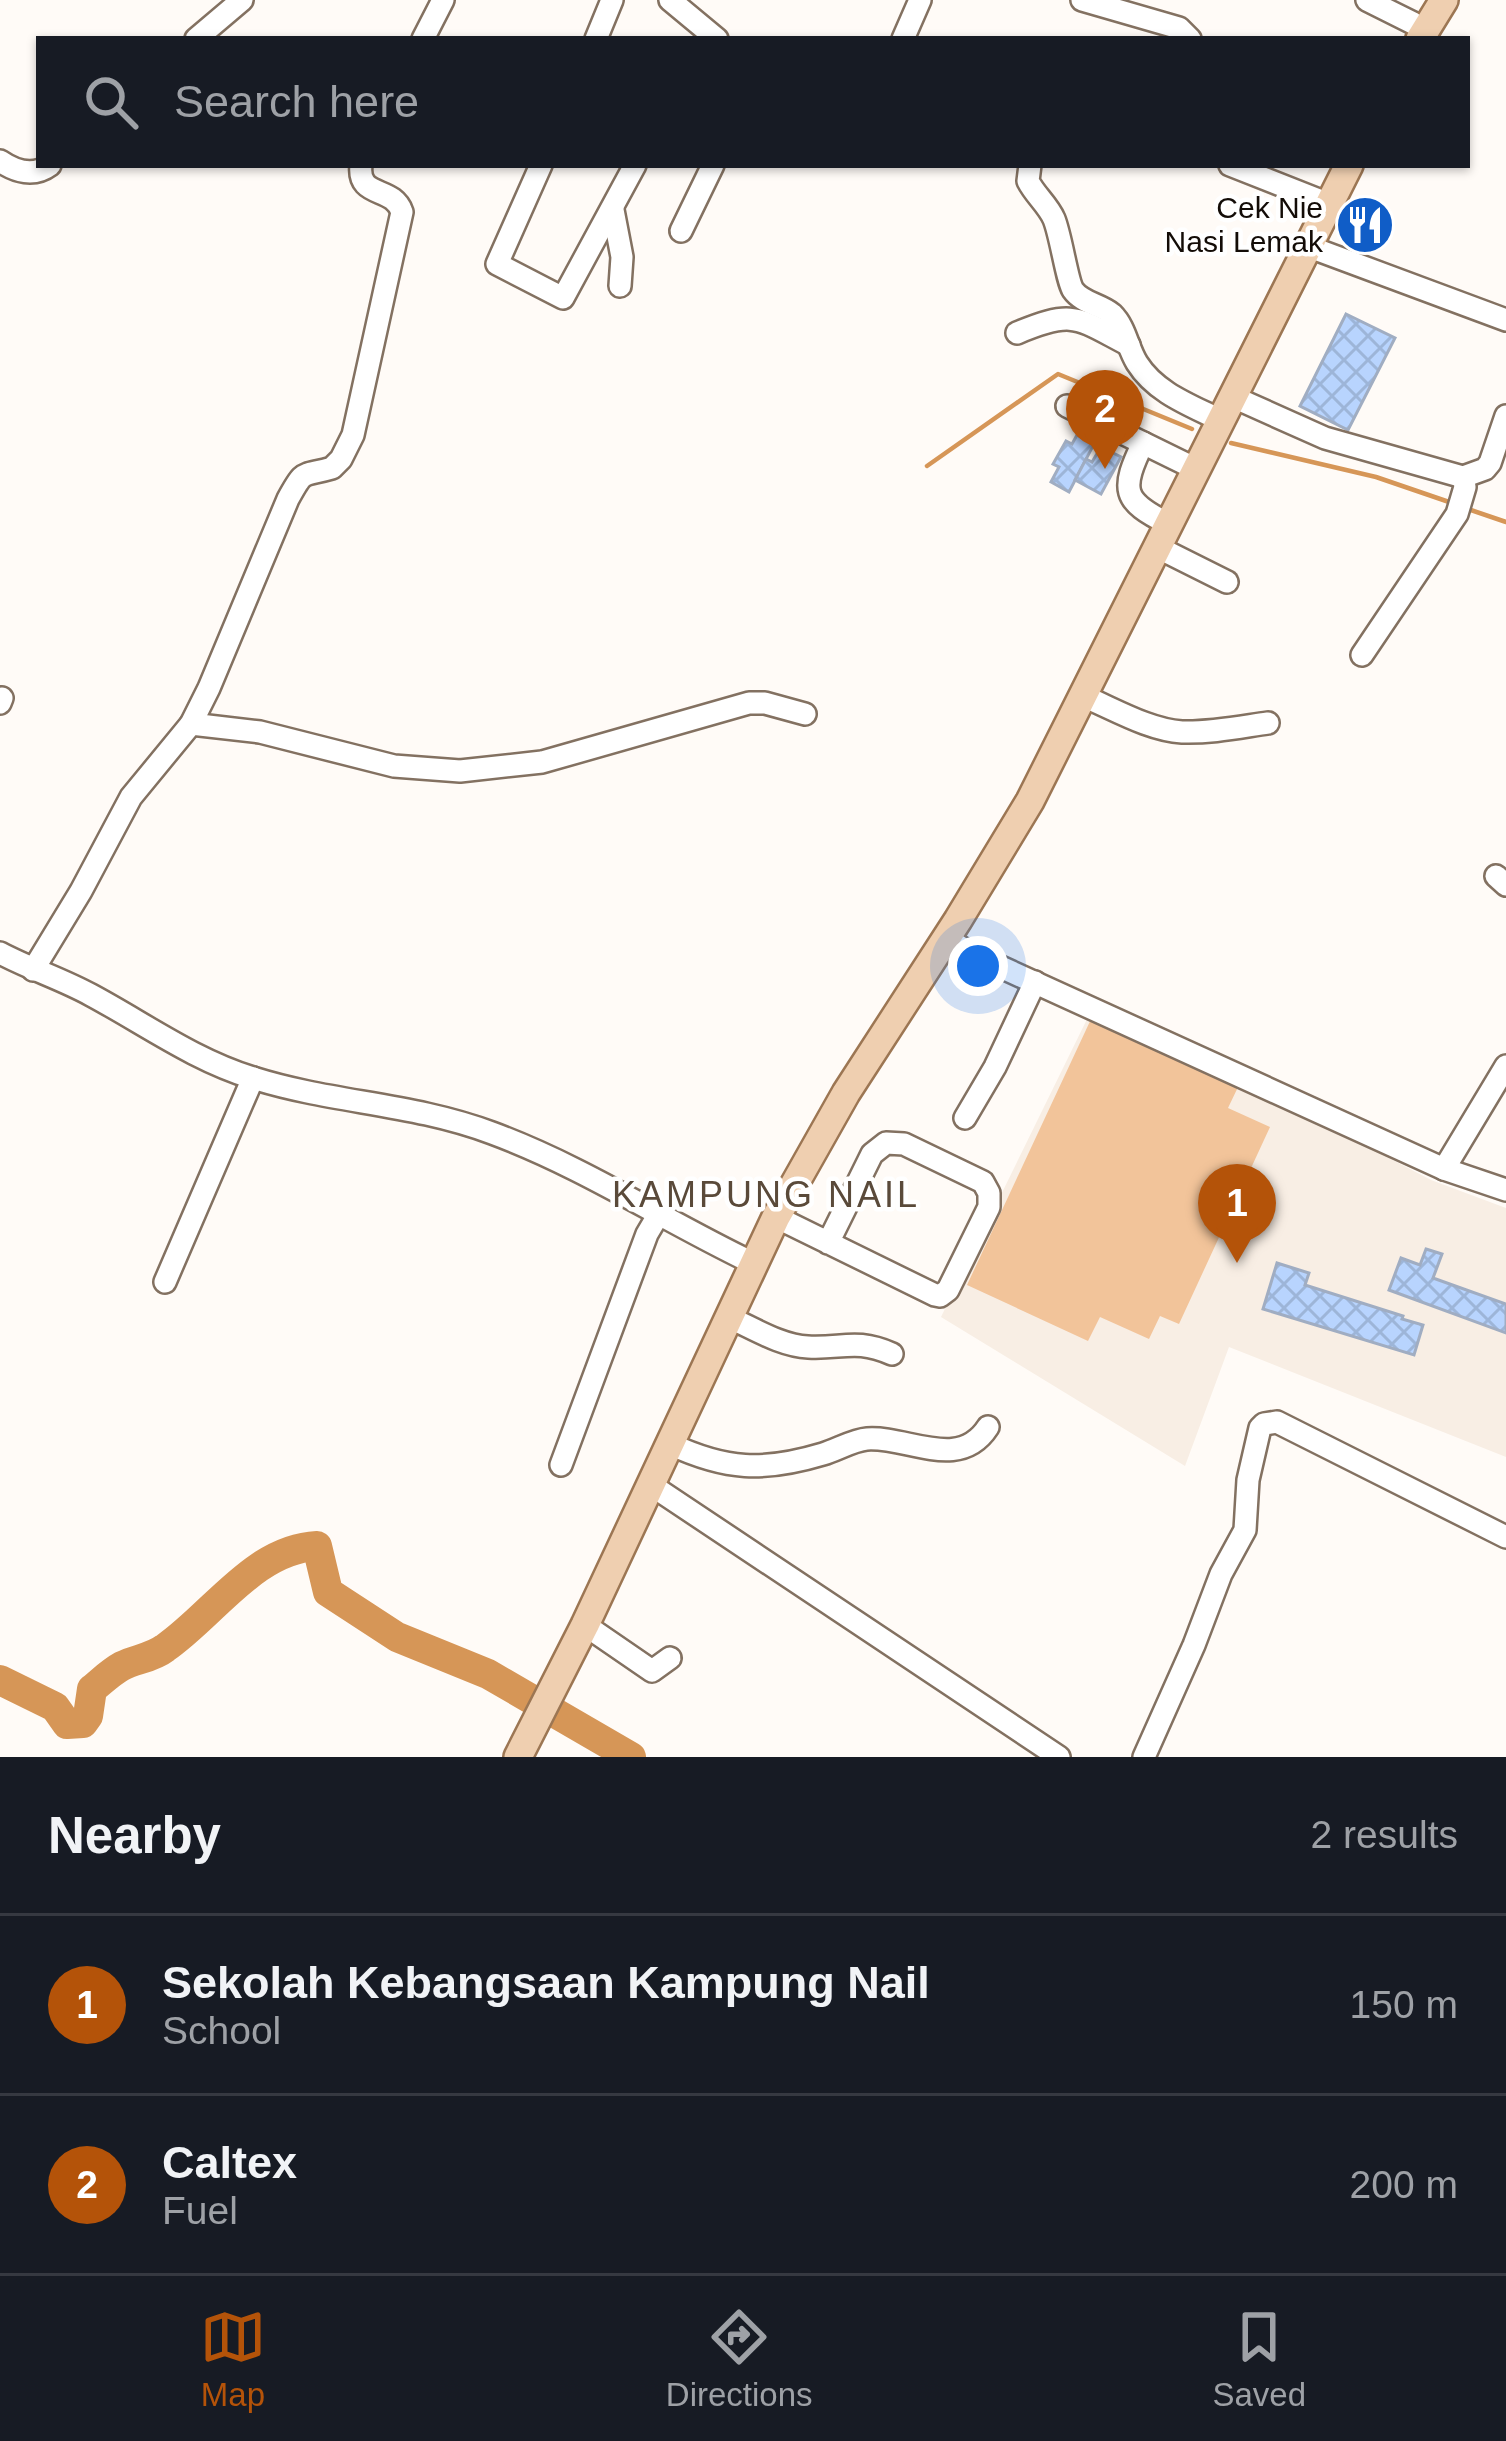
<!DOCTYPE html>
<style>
:root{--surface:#171b24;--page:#242831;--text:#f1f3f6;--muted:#9ea1a6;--line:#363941;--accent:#b45309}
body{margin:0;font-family:Helvetica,sans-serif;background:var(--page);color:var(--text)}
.you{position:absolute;left:978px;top:966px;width:42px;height:42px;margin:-30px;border:9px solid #fff;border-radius:50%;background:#1a73e8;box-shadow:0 0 0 18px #1a73e833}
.badge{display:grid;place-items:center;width:78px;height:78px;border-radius:50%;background:var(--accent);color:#fff;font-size:39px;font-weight:700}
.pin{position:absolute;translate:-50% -99px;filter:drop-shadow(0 3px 6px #0008)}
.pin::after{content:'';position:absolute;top:63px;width:42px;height:36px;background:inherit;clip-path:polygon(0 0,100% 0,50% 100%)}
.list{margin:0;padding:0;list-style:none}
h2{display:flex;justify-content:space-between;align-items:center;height:156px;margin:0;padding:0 48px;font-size:51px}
h2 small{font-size:39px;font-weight:400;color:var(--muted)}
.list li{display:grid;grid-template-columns:78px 1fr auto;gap:36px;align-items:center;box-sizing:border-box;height:180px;padding:0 48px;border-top:3px solid var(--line)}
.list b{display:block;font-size:45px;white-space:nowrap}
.list p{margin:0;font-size:39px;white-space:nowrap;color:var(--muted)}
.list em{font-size:39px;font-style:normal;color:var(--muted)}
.icon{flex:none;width:66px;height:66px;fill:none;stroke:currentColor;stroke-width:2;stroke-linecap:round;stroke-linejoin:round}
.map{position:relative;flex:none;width:1506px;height:1757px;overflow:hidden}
.search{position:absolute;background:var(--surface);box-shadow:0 3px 9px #0004;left:36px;right:36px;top:36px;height:132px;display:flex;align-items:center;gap:30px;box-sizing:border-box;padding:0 42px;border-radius:0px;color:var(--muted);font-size:45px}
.sheet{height:516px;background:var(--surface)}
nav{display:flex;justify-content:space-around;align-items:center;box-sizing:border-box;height:168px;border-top:3px solid var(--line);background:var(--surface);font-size:33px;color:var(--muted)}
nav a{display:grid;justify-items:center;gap:6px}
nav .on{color:var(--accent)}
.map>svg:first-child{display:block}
.built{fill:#f8eee4}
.park{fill:#f2c49a}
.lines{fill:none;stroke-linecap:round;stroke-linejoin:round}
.stream{stroke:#d69657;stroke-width:4.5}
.river{stroke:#d69657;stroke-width:30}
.building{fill:url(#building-cross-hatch);stroke:#a0adc2;stroke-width:3}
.minor-casing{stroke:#837161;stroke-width:26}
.major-casing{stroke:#9c7653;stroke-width:32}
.minor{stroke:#fff;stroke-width:21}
.major{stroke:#efcfb0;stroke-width:27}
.labels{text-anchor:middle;stroke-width:9;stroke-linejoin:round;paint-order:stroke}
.poi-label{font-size:30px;fill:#130c07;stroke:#fff;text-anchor:end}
.quarter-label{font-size:36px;letter-spacing:3px;fill:#5a4a3a;stroke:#fff}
</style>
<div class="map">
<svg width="1506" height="1757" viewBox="0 0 1506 1757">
<defs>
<pattern id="building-cross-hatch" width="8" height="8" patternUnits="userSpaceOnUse" patternTransform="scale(3)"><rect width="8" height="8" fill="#b8d4fe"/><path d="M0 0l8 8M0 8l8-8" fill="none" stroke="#9db5d8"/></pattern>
</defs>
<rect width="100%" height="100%" fill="#fffbf7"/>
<path class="built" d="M1090,1013L1238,1079L1431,1180L1506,1208V1457L1229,1347L1185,1466L941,1317Z"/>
<path class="park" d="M1092,1017L1239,1085L1228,1108L1270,1127L1179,1324L1160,1316L1149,1339L1100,1317L1088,1341L967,1285Z"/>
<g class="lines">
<g class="stream">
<path d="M1231,443L1376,477L1452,503"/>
<path d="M927,466L1058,374L1192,429"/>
<path d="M1468,509L1506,522"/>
</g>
<path class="river" d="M0,1680L55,1707L67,1724L83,1723L88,1716L92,1689C102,1681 111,1672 122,1666C136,1659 152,1658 165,1648C213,1615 254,1549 317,1546L328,1592L397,1637L488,1674L631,1757"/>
</g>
<g class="building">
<path d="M1354,206L1386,222L1375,243L1343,228Z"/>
<path d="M1346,314L1395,338L1348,430L1300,406Z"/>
<path d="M1077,435L1094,444L1069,492L1051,482L1059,467L1053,464L1066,441L1072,444Z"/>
<path d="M1101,447L1121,457L1101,494L1075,480L1086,459L1092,462Z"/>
<path d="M1426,1249L1442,1254L1433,1278L1506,1304V1333L1389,1290L1401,1258L1420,1265Z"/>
<path d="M1277,1263L1309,1273L1305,1285L1403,1316L1402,1319L1423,1325L1414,1355L1263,1309Z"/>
</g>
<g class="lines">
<defs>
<g id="minor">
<path d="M670,0L717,39"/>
<path d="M1082,0L1179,28L1190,39"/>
<path d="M1367,0L1413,23"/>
<path d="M196,39L242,0"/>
<path d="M423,39L443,0"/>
<path d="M596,39L612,0"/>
<path d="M903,39L920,0"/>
<path d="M0,161C16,172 34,177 50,165"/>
<path d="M541,165L497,264L563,298L635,165"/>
<path d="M1030,165L1028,181C1035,195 1048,205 1054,219C1061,236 1067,281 1073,290C1082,303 1100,304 1112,314C1126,328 1127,347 1137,363C1156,393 1190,405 1220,420"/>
<path d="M1230,165L1329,204"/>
<path d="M613,210L622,257L620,286"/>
<path d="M681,231L713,165"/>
<path d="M1307,246L1506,320"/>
<path d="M1017,333C1074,309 1077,318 1129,345"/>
<path d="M1231,396L1325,438L1463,477L1465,487L1457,514L1362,655"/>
<path d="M1067,406L1143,443"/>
<path d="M1463,477L1485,469L1490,463L1506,416"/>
<path d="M1169,524C1121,501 1121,489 1143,443L1196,469"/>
<path d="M1157,547L1227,582"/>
<path d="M1083,696C1114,709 1149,730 1182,732C1211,733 1240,727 1268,723"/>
<path d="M0,703L2,698"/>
<path d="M191,724L260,732L394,766L460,771L542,762L749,703H765L805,714"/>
<path d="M1496,876L1506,885"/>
<path d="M946,938L970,953L1444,1169L1506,1190"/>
<path d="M0,953C30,969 62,979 91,995C145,1024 194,1060 253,1078C332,1103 412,1103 492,1133C584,1167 665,1221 753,1263"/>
<path d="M33,970L81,891L131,797L191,724L209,688L288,499C305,468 301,477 332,468L341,459L353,435L402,212C393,185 357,199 361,165"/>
<path d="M965,1118L995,1067L1035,982"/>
<path d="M1444,1169L1506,1066"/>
<path d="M776,1217L935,1295L940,1296L948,1290L989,1207V1193L983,1182L904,1144L886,1143L872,1154L828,1243"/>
<path d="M165,1282L253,1078"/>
<path d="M728,1317C753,1328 781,1346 808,1347C842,1349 856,1338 892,1354"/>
<path d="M670,1444C726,1470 763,1472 823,1454C837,1450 853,1440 867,1439C908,1436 959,1472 988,1427"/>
<path d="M561,1465L647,1234L660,1212"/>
<path d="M651,1485L1059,1757"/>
<path d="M585,1625L652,1671L670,1658"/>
<path d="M1144,1757L1194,1645L1221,1574L1245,1530L1248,1480L1260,1428L1264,1424L1277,1422L1506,1537"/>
</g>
<g id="major">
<path d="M1420,39L1444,0"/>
<path d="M518,1757L585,1625L776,1217L846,1093L958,920L1030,801L1349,165"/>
</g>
</defs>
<use href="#minor" class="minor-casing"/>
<use href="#major" class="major-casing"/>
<use href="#minor" class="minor"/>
<use href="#major" class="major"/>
</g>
<defs>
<symbol id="restaurant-disc" viewBox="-11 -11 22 22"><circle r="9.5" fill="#105dc7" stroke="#fff"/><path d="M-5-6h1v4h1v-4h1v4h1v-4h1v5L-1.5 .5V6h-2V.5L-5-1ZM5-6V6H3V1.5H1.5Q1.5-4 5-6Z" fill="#fff"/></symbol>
</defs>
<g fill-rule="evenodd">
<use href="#restaurant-disc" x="1332" y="192" width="66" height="66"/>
</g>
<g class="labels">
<g class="poi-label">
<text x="1323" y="218">Cek Nie<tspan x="1323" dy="34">Nasi Lemak</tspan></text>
</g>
<g class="quarter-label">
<text x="766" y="1207">KAMPUNG NAIL</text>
</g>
</g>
</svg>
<div class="you"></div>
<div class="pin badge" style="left:1237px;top:1263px">1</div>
<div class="pin badge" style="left:1105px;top:469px">2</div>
<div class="search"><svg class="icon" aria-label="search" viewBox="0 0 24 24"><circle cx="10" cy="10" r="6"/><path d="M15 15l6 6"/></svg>Search here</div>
</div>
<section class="sheet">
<h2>Nearby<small>2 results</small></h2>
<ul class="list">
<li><span class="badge">1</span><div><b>Sekolah Kebangsaan Kampung Nail</b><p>School</p></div><em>150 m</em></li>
<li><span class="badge">2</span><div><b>Caltex</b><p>Fuel</p></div><em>200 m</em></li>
</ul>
</section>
<nav>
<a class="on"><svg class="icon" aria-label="map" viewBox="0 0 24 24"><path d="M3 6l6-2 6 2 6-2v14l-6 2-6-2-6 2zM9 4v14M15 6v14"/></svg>Map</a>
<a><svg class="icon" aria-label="directions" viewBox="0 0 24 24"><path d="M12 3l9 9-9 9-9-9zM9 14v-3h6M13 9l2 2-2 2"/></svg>Directions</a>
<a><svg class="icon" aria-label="saved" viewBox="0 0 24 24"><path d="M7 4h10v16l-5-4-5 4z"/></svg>Saved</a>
</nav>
